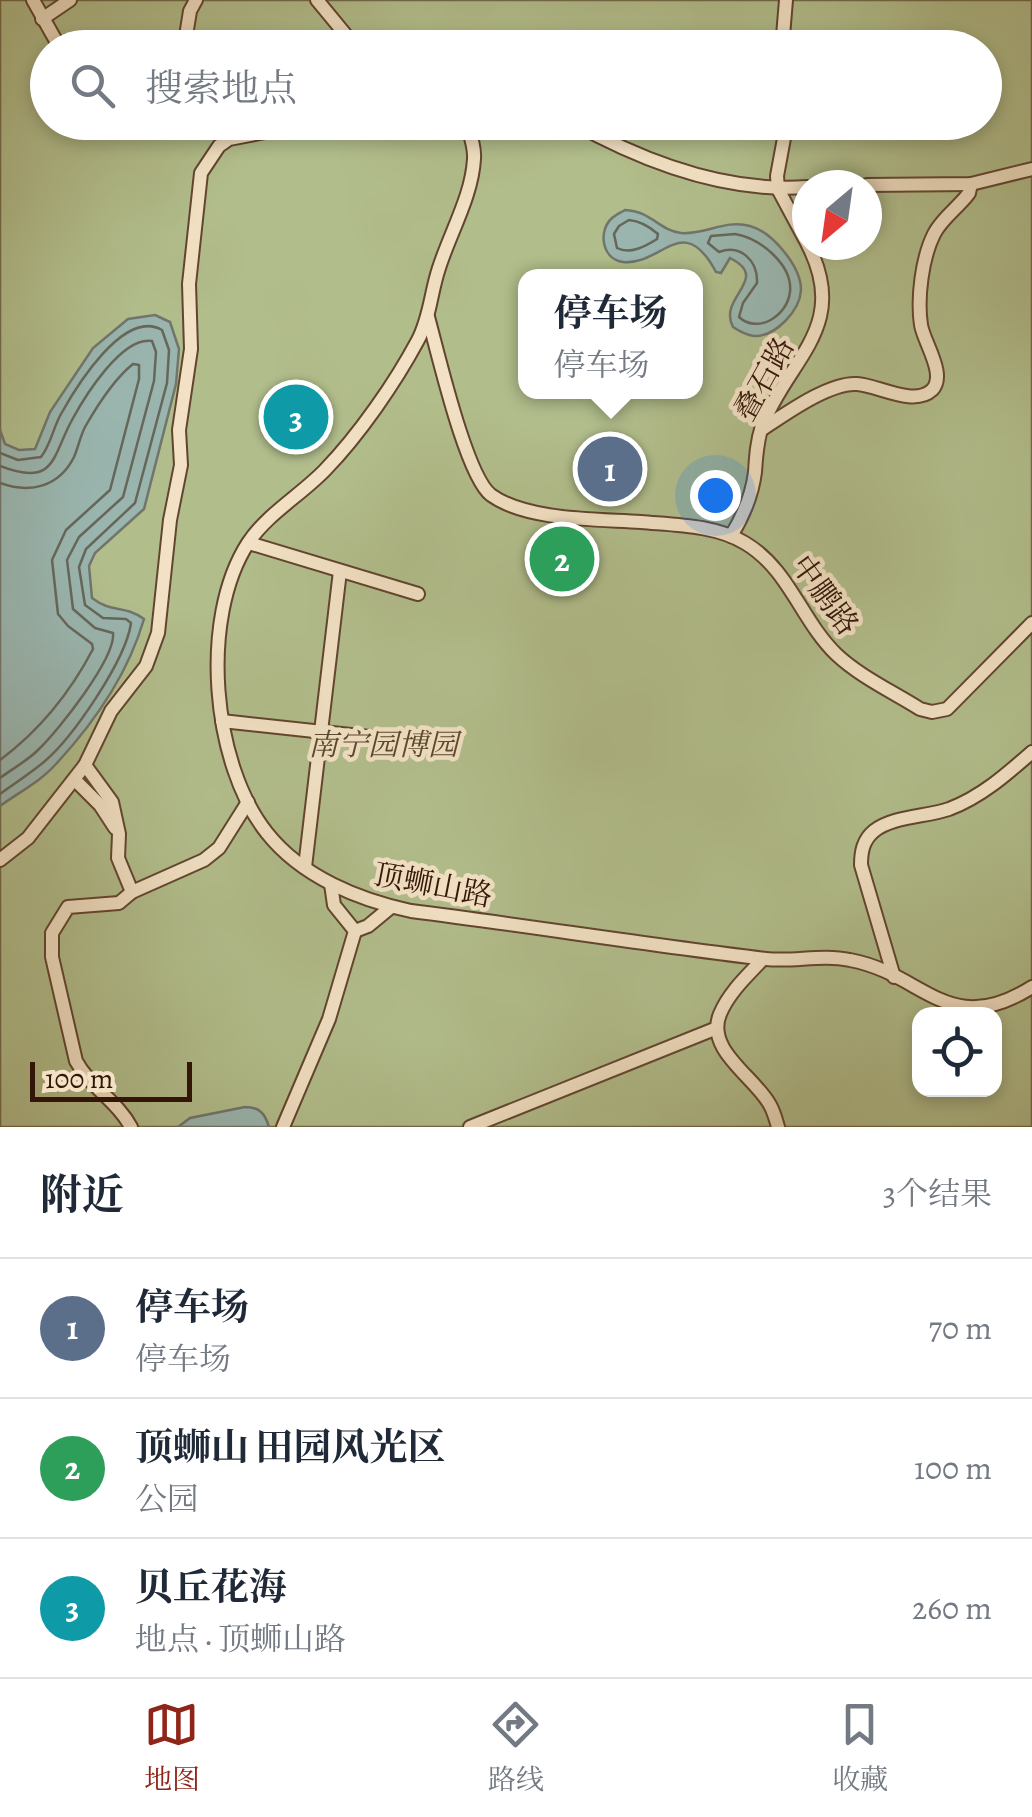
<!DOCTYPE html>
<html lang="zh">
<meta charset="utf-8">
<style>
:root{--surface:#fff;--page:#f6f6f7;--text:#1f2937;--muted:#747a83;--line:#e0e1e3;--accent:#8f2418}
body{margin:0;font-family:Alegreya,"Noto Serif SC",serif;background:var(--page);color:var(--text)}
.controls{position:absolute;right:30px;bottom:30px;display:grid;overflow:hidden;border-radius:20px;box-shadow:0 5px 15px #0003}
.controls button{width:90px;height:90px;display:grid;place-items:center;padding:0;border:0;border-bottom:2px solid var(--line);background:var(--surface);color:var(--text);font:50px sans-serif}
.compass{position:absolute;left:792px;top:170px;width:90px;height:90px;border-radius:50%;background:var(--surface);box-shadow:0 5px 15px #0003;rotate:209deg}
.scale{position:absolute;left:30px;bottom:25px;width:162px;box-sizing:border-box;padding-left:10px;border:5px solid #341608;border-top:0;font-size:28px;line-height:35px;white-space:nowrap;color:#341608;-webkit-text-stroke:8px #f2e1c4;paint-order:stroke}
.you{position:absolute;left:715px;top:495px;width:35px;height:35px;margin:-25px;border:8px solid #fff;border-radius:50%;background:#1a73e8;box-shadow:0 0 0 15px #1a73e833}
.badge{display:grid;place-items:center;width:65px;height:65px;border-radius:50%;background:var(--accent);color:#fff;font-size:32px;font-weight:700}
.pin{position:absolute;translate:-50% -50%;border:5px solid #fff;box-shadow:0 2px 10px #0006}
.popup{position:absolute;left:518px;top:269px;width:185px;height:130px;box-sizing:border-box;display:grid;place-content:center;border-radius:20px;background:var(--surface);filter:drop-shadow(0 2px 8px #0005);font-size:32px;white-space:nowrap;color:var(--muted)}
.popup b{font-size:38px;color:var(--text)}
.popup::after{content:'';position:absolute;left:50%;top:100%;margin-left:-20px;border:20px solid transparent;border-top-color:var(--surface)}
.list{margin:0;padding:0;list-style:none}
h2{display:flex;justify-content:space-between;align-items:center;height:130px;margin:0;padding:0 40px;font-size:42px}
h2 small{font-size:32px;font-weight:400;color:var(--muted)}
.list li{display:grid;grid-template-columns:65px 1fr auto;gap:30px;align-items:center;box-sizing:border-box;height:140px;padding:0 40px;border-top:2px solid var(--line)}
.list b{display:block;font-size:38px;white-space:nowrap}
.list p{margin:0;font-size:32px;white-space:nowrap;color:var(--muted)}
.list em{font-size:32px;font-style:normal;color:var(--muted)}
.icon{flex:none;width:55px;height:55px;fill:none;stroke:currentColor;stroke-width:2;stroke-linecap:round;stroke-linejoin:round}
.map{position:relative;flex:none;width:1032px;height:1127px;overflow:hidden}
.search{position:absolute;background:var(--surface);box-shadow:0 5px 15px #0003;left:30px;right:30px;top:30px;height:110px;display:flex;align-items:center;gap:25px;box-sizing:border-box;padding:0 35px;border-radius:55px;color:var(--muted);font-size:38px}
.sheet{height:550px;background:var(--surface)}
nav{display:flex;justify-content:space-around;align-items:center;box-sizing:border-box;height:140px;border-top:2px solid var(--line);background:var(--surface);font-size:28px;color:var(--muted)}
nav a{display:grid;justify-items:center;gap:5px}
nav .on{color:var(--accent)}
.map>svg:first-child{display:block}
.green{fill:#b1bd8b;stroke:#726a4a;stroke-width:2.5;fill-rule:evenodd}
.water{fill:#99b5ae;stroke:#71756c;stroke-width:2.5}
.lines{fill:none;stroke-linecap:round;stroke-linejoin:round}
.shore{stroke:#66665b;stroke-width:2.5}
.minor-casing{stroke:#62452f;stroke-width:16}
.path{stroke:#341608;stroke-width:2.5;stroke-dasharray:2.5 5;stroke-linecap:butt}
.minor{stroke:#f2e1c4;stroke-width:12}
.labels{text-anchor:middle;stroke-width:9;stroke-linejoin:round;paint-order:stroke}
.street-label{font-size:30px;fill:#341608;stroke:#f2e1c4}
.park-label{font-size:30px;font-style:italic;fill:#5a482f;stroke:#f2e1c4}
</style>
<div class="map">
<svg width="1032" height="1127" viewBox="0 0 1032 1127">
<rect width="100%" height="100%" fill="#ebd1a5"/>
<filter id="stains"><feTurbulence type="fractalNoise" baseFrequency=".002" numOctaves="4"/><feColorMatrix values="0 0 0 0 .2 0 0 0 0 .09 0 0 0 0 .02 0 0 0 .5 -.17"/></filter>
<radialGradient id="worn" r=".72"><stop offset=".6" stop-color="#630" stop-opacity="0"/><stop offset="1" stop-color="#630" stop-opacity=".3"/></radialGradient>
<path class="green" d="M0,0H1032V1127H0ZM48,48H984V122H48ZM807,185H867V245H807ZM525,276H695V392H525ZM920,1014H994V1090H920Z"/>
<g class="water">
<path d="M625,210C651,211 660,231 681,233C705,235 725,219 750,226C772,232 801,266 801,290C800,311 775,337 754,336C746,335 739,331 733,327C717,297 772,279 730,258L721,273L716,272C683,210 662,266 623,262C602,259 598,232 611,219C615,215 620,213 625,210Z"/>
<path d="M155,315L170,322L179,349L176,384L144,509L95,553L89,566L92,598C113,614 123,604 144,619C128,674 95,722 56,764C41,781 18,793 0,806V430L5,444L19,450L35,449L50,412L93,348L128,319Z"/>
<path d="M245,1107C259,1107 265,1113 269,1127H178L190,1118Z"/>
</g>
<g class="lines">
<g class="shore">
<path d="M629,220C640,221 650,227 658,234L657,239C646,246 630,255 617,248L614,234L619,226Z"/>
<path d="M735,234C759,238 793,264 790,292C787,317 757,334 739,317L743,303L757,283C758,260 740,244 719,252L708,243L711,236Z"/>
<path d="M0,453L18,460L41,457C51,444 53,428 61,414C76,387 124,308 162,330L169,350L167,383L135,503L86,549L79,567L85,605L103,618L126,619L131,623C126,660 73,737 45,761C31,773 15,783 0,794"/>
<path d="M0,466C56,488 52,456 72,420C85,396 122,336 152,341L156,352L154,381L123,497L79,537L67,560L73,609L95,628L113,633C116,658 58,731 38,750C27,761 12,769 0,778"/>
<path d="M0,483C30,494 59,487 74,457C78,448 80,437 85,427C97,406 114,379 133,364L139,365V379L110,490L66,530L52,560L58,614L68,626L92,644L93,649C71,691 39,731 0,760"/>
</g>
<defs>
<g id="minor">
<path d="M33,0L60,48"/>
<path d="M317,0L350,40L352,48"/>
<path d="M42,19L70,0"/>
<path d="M184,48L190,11L196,0"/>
<path d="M782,48L786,0"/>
<path d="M466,122C470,134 475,147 474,159C472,196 450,233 439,268C431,291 430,318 418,340C395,383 359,435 325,470C301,495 267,514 248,543C199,619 212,764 267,833C302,877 359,900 411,911C530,926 648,945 766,959C794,962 822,954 850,960C925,974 948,1040 1032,987"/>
<path d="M572,122C642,161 726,193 807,187"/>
<path d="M787,122L777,176L778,189L807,243"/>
<path d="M867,185L971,184L1032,169"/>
<path d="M428,317C438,353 466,476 491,495C527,521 598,519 641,522C675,525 715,525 745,543C789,569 801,620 836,654C859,676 893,692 920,709L932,712L947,709L1032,623"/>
<path d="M761,430C784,415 829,382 857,384C877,385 914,407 932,390C947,375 924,343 921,325C917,298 922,258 934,234C942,218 959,207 969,193L971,184"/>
<path d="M731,536C744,515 752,496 755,472C756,456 757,441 762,426C789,358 850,327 808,245"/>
<path d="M249,543L418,594"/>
<path d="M222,721L416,742"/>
<path d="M85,765L112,802L119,834L118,858L132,892"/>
<path d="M75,780L100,805L115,828"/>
<path d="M0,860L28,838L85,765L111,711L146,666L158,633L170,520L181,465L179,430L191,349L189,284L201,173L219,146L229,139L318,122"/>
<path d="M305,867L340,571"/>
<path d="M355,931L368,926L391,907"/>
<path d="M763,959C748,975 729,992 720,1014C705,1050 755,1077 770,1105C774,1112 776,1120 778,1127"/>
<path d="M894,977L861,865C861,852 863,840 874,831C893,816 926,817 949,809C981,797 1007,774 1032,752"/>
<path d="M131,1127C117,1101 90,1087 76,1061L52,957V933L68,907L119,903L132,892L204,860L219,848L248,802"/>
<path d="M283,1127L329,1019L355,931L334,905L331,884"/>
<path d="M470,1127L717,1028"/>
</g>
</defs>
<use href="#minor" class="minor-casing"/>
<path class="path" d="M135,122L181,134L183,122"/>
<use href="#minor" class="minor"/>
</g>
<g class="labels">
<g class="street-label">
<text transform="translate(764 379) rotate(-61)" y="10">叠石路</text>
<text transform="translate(825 595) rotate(54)" y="10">中鹏路</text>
<text transform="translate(433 885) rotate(11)" y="10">顶蛳山路</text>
</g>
<g class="park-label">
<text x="383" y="755">南宁园博园</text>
</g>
</g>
<rect width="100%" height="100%" filter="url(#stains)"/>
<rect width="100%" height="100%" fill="url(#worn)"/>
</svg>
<div class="controls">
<button><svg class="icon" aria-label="locate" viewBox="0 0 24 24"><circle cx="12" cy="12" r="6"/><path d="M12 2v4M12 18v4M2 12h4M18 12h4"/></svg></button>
</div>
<svg class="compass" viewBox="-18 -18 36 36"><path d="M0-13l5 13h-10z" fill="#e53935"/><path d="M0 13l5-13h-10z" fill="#747a83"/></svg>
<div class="scale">100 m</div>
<div class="you"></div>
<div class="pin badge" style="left:610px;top:469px;background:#5c6f8a">1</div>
<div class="popup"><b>停车场</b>停车场</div>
<div class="pin badge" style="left:562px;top:559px;background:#2e9e5b">2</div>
<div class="pin badge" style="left:296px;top:417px;background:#0f9aa8">3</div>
<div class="search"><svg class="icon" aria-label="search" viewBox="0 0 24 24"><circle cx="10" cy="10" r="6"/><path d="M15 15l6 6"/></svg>搜索地点</div>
</div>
<section class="sheet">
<h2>附近<small>3个结果</small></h2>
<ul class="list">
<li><span class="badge" style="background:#5c6f8a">1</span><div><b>停车场</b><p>停车场</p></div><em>70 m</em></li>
<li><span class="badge" style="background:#2e9e5b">2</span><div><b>顶蛳山 田园风光区</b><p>公园</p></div><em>100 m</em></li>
<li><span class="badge" style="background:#0f9aa8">3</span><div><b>贝丘花海</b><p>地点 · 顶蛳山路</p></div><em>260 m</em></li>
</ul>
</section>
<nav>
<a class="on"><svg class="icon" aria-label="map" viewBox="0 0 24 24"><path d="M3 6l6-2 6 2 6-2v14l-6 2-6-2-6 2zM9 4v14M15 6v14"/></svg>地图</a>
<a><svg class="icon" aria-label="directions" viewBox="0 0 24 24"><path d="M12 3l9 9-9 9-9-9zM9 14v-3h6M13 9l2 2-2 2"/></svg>路线</a>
<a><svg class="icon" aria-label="saved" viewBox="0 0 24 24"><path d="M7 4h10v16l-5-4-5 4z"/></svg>收藏</a>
</nav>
